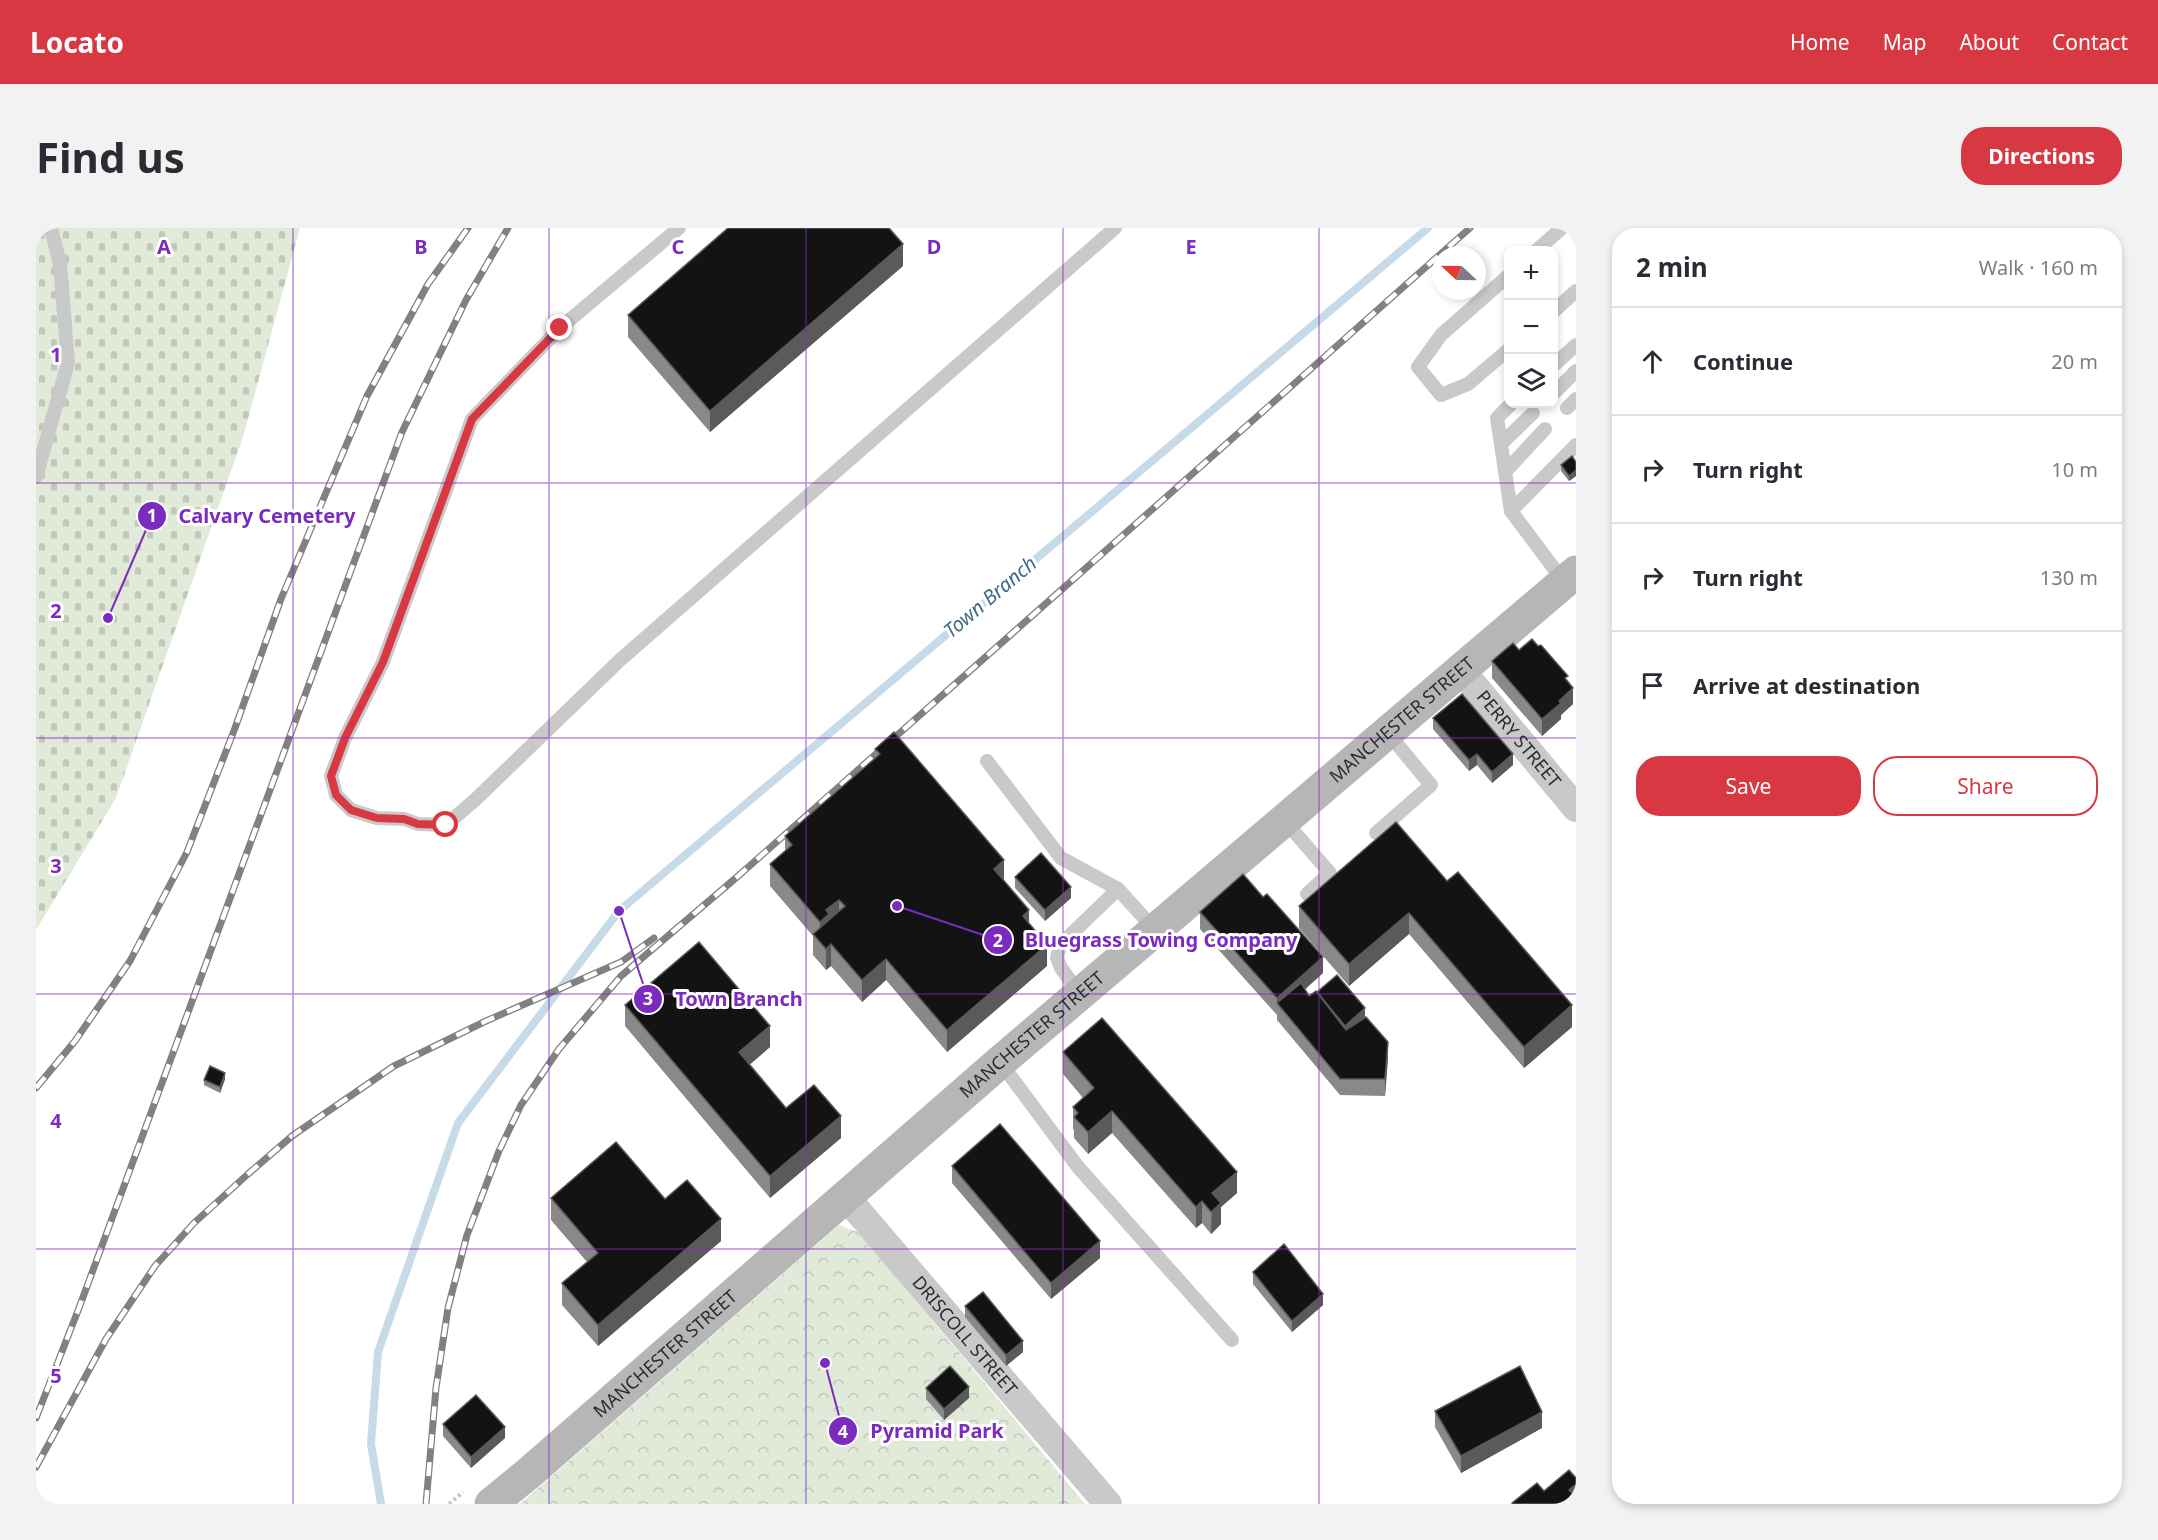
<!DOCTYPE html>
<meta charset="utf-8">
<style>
:root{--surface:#fff;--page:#f2f2f3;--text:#2b2b33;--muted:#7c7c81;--line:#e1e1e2;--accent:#d83842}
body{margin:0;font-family:"Noto Sans",sans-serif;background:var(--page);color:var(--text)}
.controls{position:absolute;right:18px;top:18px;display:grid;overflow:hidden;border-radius:12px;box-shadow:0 3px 9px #0003}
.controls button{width:54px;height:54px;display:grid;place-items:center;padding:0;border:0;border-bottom:2px solid var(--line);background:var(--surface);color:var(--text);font:30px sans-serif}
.compass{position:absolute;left:1396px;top:18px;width:54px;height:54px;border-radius:50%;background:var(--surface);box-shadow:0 3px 9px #0003;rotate:292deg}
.stop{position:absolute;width:18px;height:18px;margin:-14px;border:4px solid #d83842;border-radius:50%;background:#fff}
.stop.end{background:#d83842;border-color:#fff;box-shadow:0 2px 6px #0008}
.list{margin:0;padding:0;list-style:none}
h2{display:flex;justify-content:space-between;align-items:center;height:78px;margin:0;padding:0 24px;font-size:26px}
h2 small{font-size:20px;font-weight:400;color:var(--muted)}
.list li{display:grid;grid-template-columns:39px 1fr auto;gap:18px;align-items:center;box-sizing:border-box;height:108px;padding:0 24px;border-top:2px solid var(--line)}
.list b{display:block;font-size:22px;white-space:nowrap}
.list em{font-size:20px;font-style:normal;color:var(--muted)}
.actions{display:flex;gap:12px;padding:18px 24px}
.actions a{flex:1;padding:14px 0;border:2px solid var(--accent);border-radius:24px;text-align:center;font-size:21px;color:var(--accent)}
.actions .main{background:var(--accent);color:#fff}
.icon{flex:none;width:33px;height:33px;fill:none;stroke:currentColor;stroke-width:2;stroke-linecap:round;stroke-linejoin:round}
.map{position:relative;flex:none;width:1540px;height:1276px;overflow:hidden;border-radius:24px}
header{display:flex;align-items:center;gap:36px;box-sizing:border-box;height:84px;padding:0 30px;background:var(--accent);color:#fff}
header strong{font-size:28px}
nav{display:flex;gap:33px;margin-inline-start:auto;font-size:21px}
.intro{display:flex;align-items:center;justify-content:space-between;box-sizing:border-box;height:144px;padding:0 36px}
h1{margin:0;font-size:42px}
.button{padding:15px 27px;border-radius:24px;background:var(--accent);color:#fff;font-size:21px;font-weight:700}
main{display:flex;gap:36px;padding:0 36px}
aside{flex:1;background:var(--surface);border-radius:24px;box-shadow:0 3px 9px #0003}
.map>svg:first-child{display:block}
.forest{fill:url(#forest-crowns)}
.cemetery{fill:url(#cemetery-stones)}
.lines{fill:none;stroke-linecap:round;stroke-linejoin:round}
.stream{stroke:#c6dae8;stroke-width:8}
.path{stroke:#c9c9c9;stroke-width:4;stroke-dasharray:3 3;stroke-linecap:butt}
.lane{stroke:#c9c9c9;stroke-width:14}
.street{stroke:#c9c9c9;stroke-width:28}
.secondary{stroke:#b6b6b6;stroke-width:33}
.rail-casing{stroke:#818181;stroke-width:7}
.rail{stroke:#fff;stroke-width:4.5;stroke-dasharray:14;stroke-linecap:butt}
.wall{fill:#898989}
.shaded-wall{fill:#5a5a5a}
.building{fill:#131313;stroke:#5a5a5a;stroke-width:1.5}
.route{stroke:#d83842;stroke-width:8}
.grid{fill:none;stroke:#7b2cbf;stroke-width:1.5;stroke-opacity:0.55}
.labels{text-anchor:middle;stroke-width:6;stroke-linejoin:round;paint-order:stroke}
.street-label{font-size:18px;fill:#2c2c2c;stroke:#fff}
.water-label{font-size:20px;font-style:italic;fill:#406b87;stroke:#fff}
.grid-label{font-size:20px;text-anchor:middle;font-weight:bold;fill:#7b2cbf;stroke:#fff;stroke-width:6;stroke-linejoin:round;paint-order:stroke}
.leader{fill:none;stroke:#7b2cbf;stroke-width:2}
.callout-dot{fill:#7b2cbf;stroke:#fff;stroke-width:2}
.mark-label{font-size:18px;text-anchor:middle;font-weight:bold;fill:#fff}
.callout-label{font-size:20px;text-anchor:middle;font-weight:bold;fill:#7b2cbf;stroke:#fff;stroke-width:6;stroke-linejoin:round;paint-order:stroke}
</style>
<header>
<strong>Locato</strong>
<nav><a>Home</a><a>Map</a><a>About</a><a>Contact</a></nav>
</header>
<div class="intro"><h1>Find us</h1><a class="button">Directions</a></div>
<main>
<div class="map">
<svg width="1540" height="1276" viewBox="0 0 1540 1276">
<defs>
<pattern id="forest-crowns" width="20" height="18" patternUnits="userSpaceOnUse" patternTransform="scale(1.5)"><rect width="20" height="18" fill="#e1e9d9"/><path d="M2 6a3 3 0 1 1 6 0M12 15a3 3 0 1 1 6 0" fill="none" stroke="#c1c8ba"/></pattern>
<pattern id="cemetery-stones" width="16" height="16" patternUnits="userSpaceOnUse" patternTransform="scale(1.5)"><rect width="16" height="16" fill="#e1e9d9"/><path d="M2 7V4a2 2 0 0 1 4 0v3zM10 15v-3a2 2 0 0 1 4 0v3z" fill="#c1c8ba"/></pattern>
</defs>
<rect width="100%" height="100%" fill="#fff"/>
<path class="forest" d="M803,997L821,1004L828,1010L1049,1276H484Z"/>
<path class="cemetery" d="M0,0H264L207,209L80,570L0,702Z"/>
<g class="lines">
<path class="stream" d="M345,1276L335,1216L342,1124L422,895L583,683L1392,0"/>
<path class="path" d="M413,1276L427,1264"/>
<g class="lane">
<path d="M643,0L524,100L436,191L347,434L309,510L295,548L300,567L315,582L341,590L368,591L382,596L410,597L440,571L584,432L1079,0"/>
<path d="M1501,22L1526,0"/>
<path d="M1472,48L1405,107L1382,139L1405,167L1432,156L1472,122"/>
<path d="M1518,83L1540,63"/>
<path d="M1518,137L1540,117"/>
<path d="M1518,165L1540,143"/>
<path d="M1531,180L1540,171"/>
<path d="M1465,216L1497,185"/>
<path d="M1469,244L1509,201"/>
<path d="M0,249L32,135L24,36L15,0"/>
<path d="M1475,283L1461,190L1475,176"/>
<path d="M1528,354L1475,283L1540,217"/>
<path d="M951,533L1025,630L1082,661"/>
<path d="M1248,592L1294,645L1271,666"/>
<path d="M1340,605L1395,557L1351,504"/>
<path d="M1044,766L1025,740L1021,730L1024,717L1082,661L1119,702"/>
<path d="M964,834L1042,939L1196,1112"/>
</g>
<g class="street">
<path id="s1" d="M1425,442L1540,580"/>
<path id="s2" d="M809,968L1072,1276"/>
</g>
<path class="secondary" id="s3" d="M455,1276L493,1245L964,834L1540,344"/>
<defs>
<g id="rail">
<path d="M0,860L39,813L94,733L151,624L199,500L245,371L331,168L392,56L432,0"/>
<path d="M0,1190L43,1080L366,204L430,72L472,0"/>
<path d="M0,1239L70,1111L119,1038L158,995L212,946L256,908L358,838L450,793L585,734L618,710"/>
<path d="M390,1276L400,1160L412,1080L431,1007L463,923L485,877L523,821L585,748L701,649L1434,0"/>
</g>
</defs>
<use href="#rail" class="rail-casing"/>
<use href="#rail" class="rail"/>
</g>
<g class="wall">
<path d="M867,38L674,204L592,109V87Z"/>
<path d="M1540,234V248L1533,253L1525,243V237Z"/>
<path d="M1483,422L1532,454L1537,476L1525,487V491L1506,508L1456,450V433Z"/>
<path d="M1397,490L1477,537L1456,555L1441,537L1433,543L1397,501Z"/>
<path d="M839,521L968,652L993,695L1011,738L911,824L850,752L826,774L795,738L790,742L777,727V708L734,658V636L749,623V608L839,530Z"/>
<path d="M1360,594L1536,799L1488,840L1373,706L1313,758L1263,700V678Z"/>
<path d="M979,649L1035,670L1009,693L979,660Z"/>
<path d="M1164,684L1287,745L1269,761L1273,768L1280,763L1329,790L1352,830L1349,868L1304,867L1241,792V787L1164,701Z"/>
<path d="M589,777L734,819L713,837L750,880L805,910L734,970L589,798Z"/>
<path d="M1027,824L1201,965L1185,979V996L1175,1006L1166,995L1160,1000L1076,905L1052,926L1038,910V902L1037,901V879L1047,870L1027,846Z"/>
<path d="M189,851L184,865L168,857V852Z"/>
<path d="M916,938L1064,1030L1015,1071L916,955Z"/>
<path d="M515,970L629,971L685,1013L562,1118L526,1077V1055L551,1034L515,992Z"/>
<path d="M1217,1044L1287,1077L1256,1104L1217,1056Z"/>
<path d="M929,1078L987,1124L970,1138L929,1089Z"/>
<path d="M890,1160L933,1170L908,1192L890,1171Z"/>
<path d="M1399,1183L1506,1200L1425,1245L1399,1199Z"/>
<path d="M407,1196L469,1210L435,1240L407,1208Z"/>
</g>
<g class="shaded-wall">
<path d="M867,16V38L674,204V183Z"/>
<path d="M1540,242V248L1533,253V248Z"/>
<path d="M1537,460V476L1525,487V491L1506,508V491L1523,473Z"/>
<path d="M1441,526V537L1433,543V532Z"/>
<path d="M1477,526V537L1456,555V544Z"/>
<path d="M968,632V654L958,641Z"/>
<path d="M1035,659V670L1009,693V682Z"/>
<path d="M803,672V693L784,713V694L790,682Z"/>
<path d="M993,682V704L987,688Z"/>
<path d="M1373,685V706L1313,758V736Z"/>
<path d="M795,716V738L790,742V721Z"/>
<path d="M1011,717V738L911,824V802Z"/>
<path d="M1287,729V745L1246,782L1241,775V770Z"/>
<path d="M850,731V752L826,774V752Z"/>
<path d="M1536,777V799L1488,840V819Z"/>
<path d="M1329,780V791L1309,809V798Z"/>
<path d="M734,798V819L703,846V824Z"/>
<path d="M1352,814V830L1349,868V851Z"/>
<path d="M189,845V851L184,865V859Z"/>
<path d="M1076,883V905L1052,926V904Z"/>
<path d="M805,888V910L734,970V948Z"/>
<path d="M1201,944V965L1185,979V996L1175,1006L1176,965Z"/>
<path d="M1166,973V995L1160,1000V979Z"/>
<path d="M685,991V1013L562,1118V1097Z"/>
<path d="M1064,1013V1030L1015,1071V1055Z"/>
<path d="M1287,1066V1077L1256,1104V1093Z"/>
<path d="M987,1113V1124L970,1138V1127Z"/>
<path d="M933,1159V1170L908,1192V1181Z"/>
<path d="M1506,1184V1200L1425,1245V1228Z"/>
<path d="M469,1199V1210L435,1240V1229Z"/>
<path d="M1540,1256V1267L1538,1269V1276H1527L1533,1262Z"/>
</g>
<g class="building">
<path d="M692,0H853L867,16L674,183L592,87Z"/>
<path d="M1536,228L1540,234V242L1533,248L1525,237Z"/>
<path d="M1496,411L1502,418L1505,417L1532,448L1529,450L1537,460L1523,473L1525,475L1506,491L1456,433L1477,415L1483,422Z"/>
<path d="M1426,466L1477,526L1456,544L1441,526L1433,532L1397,490Z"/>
<path d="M858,504L968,632L958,641L993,682L987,688L1011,717L911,802L850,731L826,752L795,716L790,721L777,706L809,678L803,672L790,682L793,686L784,694L734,636L756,617L749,608L844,526L839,521Z"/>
<path d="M1360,594L1411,653L1422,644L1536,777L1488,819L1373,685L1313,736L1263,678Z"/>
<path d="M1005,625L1035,659L1009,682L979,649Z"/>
<path d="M1207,646L1227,669L1231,666L1287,729L1241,770L1164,684Z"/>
<path d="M663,714L734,798L703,824L750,880L778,857L805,888L734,948L589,777Z"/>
<path d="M1301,747L1329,780L1309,798L1281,764Z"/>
<path d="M1265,755L1273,768L1280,763L1310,802L1330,789L1352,814L1349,851H1304L1241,775Z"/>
<path d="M1066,790L1201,944L1176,965L1185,975L1175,984L1166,973L1160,979L1076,883L1052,904L1038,889L1042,885L1037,879L1058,860L1027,824Z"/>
<path d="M174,838L189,845L184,859L168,852Z"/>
<path d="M964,896L1064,1013L1015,1055L916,938Z"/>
<path d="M580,914L629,971L651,952L685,991L562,1097L526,1055L562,1025L515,970Z"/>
<path d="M1248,1016L1287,1066L1256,1093L1217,1044Z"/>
<path d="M947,1064L987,1113L970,1127L929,1078Z"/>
<path d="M914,1138L933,1159L908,1181L890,1160Z"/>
<path d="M1484,1138L1506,1184L1425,1228L1399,1183Z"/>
<path d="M440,1167L469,1199L435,1229L407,1196Z"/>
<path d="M1533,1242L1540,1250V1256L1533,1262L1538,1267L1527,1276H1477L1476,1275L1501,1255L1508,1263Z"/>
</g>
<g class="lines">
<path class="route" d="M410,597L382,596L368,591L341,590L315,582L300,567L295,548L309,510L347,434L436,191L524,100"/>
</g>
<path class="grid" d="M257,0V1276M513,0V1276M770,0V1276M1027,0V1276M1283,0V1276M0,255H1540M0,510H1540M0,766H1540M0,1021H1540"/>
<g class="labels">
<g class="street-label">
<text dy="6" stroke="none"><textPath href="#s3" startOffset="1202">MANCHESTER STREET</textPath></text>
<text dy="6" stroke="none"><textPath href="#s1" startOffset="90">PERRY STREET</textPath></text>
<text dy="6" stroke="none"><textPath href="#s3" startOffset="716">MANCHESTER STREET</textPath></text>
<text dy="6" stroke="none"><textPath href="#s2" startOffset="184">DRISCOLL STREET</textPath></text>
<text dy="6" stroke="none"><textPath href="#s3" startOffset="230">MANCHESTER STREET</textPath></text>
</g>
<g class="water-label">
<text transform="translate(954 369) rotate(-40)" y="7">Town Branch</text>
</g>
</g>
<g class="grid-label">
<text x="128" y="26">A</text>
<text x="385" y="26">B</text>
<text x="642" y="26">C</text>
<text x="898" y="26">D</text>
<text x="1155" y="26">E</text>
<text x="20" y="134">1</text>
<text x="20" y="390">2</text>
<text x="20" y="645">3</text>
<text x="20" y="900">4</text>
<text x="20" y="1155">5</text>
</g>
<path class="leader" d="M72 390L116 288M861 678L962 712M583 683L612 771M789 1135L807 1203"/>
<g class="callout-dot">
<circle cx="72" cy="390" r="6"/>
<circle cx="861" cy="678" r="6"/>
<circle cx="583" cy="683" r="6"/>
<circle cx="789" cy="1135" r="6"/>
<circle cx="116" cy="288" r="15"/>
<circle cx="962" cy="712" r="15"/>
<circle cx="612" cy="771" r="15"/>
<circle cx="807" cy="1203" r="15"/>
</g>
<g class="mark-label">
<text x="116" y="294">1</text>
<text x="962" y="719">2</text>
<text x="612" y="777">3</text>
<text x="807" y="1210">4</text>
</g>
<g class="callout-label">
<text x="231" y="295">Calvary Cemetery</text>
<text x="1125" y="719">Bluegrass Towing Company</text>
<text x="703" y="778">Town Branch</text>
<text x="901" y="1210">Pyramid Park</text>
</g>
</svg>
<div class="controls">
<button>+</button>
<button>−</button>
<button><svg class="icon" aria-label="layers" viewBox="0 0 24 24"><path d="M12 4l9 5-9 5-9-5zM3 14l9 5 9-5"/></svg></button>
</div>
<svg class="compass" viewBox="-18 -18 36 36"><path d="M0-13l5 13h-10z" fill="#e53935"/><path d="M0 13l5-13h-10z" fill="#7c7c81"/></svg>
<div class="stop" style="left:410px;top:597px"></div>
<div class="stop end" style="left:524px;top:100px"></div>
</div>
<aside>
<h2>2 min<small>Walk · 160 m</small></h2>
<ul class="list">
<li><svg class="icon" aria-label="ahead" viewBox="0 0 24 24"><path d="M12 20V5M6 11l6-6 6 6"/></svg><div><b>Continue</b></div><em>20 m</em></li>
<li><svg class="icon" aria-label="right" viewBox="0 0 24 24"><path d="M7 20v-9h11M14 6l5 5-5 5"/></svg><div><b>Turn right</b></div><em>10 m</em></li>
<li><svg class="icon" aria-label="right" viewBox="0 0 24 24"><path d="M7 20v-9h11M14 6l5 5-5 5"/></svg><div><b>Turn right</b></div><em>130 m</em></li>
<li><svg class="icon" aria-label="arrive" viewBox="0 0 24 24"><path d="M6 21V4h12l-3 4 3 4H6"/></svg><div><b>Arrive at destination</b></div></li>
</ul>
<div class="actions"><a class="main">Save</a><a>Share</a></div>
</aside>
</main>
